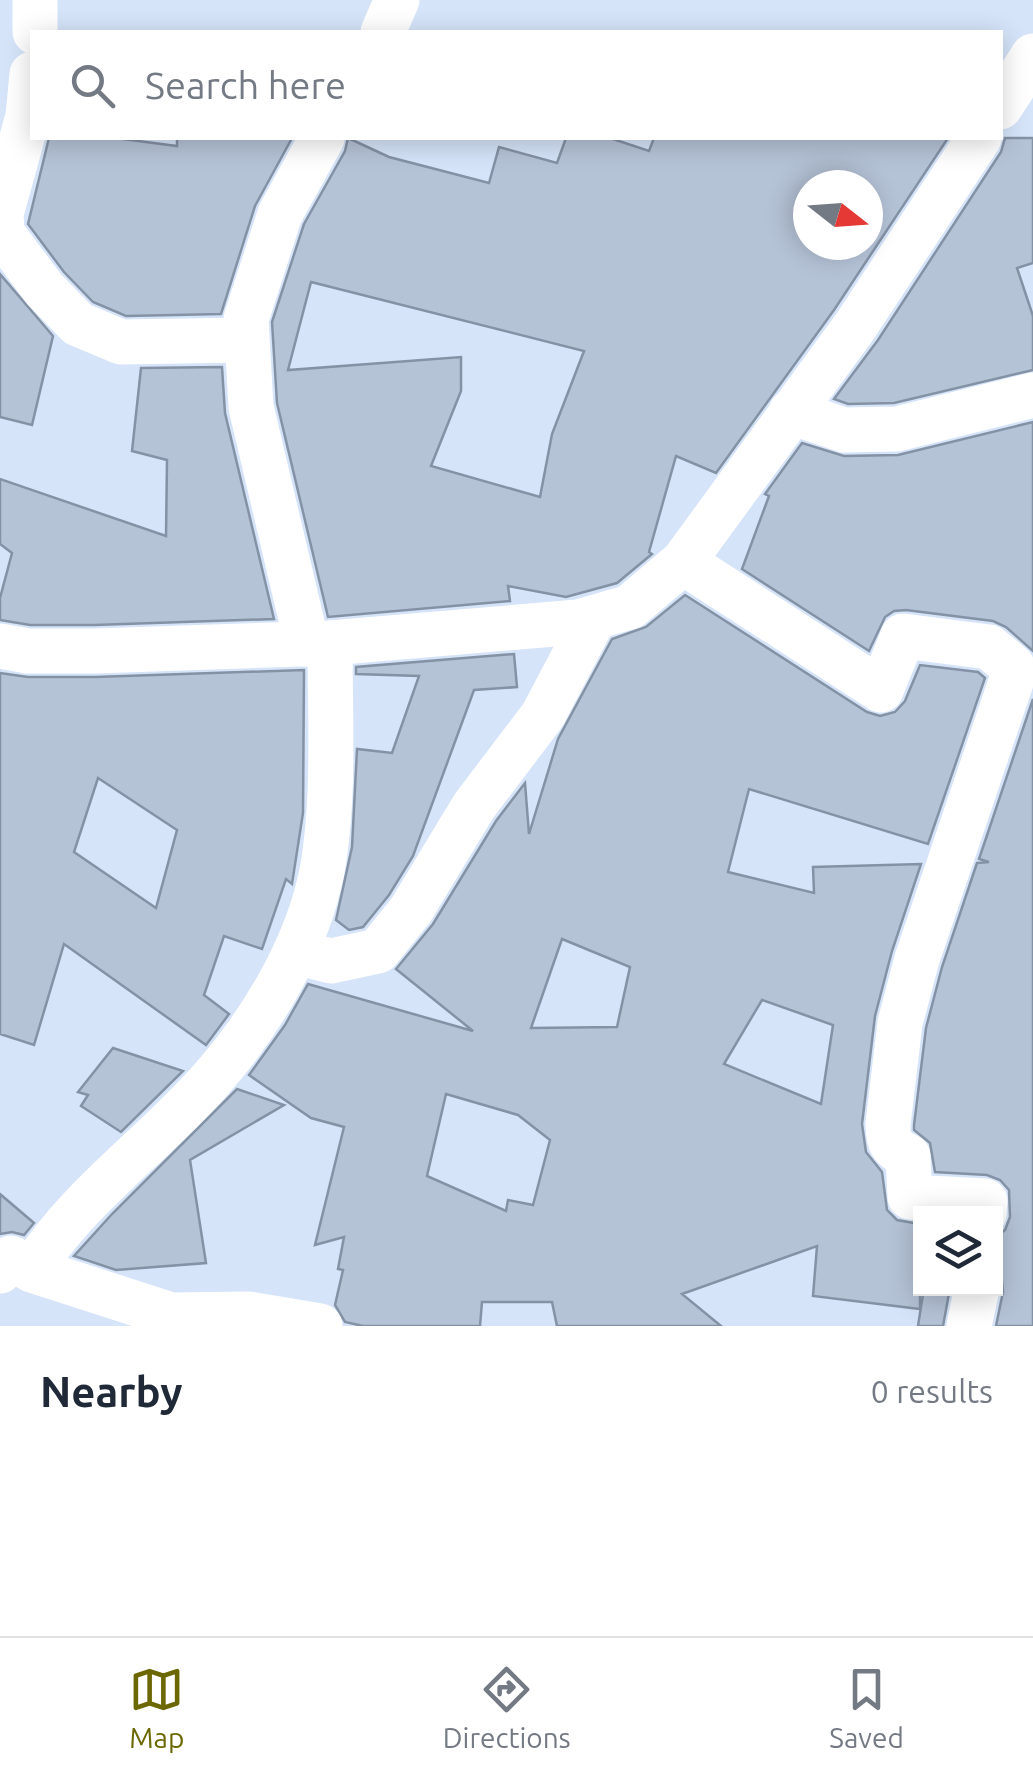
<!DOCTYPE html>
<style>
:root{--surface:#fff;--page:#f6f6f7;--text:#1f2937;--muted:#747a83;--line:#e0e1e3;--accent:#6c6801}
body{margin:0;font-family:Ubuntu,sans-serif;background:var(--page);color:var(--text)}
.controls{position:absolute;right:30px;bottom:30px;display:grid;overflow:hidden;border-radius:0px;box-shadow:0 5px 25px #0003}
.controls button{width:90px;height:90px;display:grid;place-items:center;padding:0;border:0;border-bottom:2px solid var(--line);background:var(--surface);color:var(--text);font:50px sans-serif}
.compass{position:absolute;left:793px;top:170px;width:90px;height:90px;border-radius:50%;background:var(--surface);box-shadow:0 5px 25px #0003;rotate:107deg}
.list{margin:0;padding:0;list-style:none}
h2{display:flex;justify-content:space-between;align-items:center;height:130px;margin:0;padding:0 40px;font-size:42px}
h2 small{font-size:32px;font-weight:400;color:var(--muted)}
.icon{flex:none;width:55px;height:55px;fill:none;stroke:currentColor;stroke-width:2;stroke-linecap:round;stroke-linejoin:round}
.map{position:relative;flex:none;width:1033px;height:1326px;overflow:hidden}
.search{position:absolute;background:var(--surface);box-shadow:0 5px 25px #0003;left:30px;right:30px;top:30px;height:110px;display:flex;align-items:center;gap:25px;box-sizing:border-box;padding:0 35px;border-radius:0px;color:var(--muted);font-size:38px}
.sheet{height:310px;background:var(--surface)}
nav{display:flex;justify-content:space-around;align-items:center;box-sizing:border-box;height:140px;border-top:2px solid var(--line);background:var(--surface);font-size:28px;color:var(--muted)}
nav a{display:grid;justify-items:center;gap:5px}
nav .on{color:var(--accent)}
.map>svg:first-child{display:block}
.building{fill:#b5c3d7;stroke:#8492a5;stroke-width:2.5;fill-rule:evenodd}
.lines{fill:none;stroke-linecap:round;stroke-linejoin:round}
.minor{stroke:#fff;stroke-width:45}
</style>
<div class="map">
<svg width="1033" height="1326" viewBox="0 0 1033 1326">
<rect width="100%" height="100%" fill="#d5e4f9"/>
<g class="building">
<path d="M49,138H115L177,146V138H292L255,206L221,314L126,316L93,302L64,272L28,224Z"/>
<path d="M348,138L389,157L489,183L499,147L557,163L566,138H610L649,151L654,138H948L834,310L716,473L676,456L649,552L652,554L617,583L566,597L508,586L510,601L328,617L277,403L272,322L304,224L345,151ZM808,185H868V245H808ZM311,282L584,351L552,434L540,497L431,466L461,391V357L288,370Z"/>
<path d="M1005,138H1033V263L1017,268L1033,316V370L894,403L848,404L834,399L878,340L1001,152Z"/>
<path d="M0,274L53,336L32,425L0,417Z"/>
<path d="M222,367L225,413L274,619L95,625H30L0,620V598L12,553L0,544V479L166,536L167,460L132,451L141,368Z"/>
<path d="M1033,422V651L1006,627L993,621L906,610L894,611L885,617L869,651L742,569L769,496L765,494L802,443L844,456L898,455Z"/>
<path d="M685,595L867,712L880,716L895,712L905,701L920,665L978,672L985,678L928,844L749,789L728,872L814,893L813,867L921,864L892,951L875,1016L862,1124L866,1152L882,1172L887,1210L897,1220L920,1224V1309L813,1296L817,1246L682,1294L721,1326H557L552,1302H482L480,1326H363L345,1322L335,1305L343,1270L338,1269L344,1237L315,1245L344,1127L311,1118L249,1075L285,1025L308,984L473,1031L396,969L433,924L496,821L525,783L529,834L558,739L612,639L646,627ZM562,939L630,967L617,1027L531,1028ZM762,1000L833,1025L821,1104L724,1064ZM446,1094L518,1115L550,1140L533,1205L508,1200L506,1211L427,1176Z"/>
<path d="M514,654L517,687L474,690L413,856L389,895L363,927L349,930L336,920L352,847L357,749L392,753L419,676L356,674V667Z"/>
<path d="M304,670L303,813L292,884L286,879L262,949L224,936L204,995L229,1014L206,1045L64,944L34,1045L0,1034V673L28,677H95ZM98,778L177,830L156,908L74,852Z"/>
<path d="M1033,699V1326H996L1003,1292L1002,1281L996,1270V1237L1005,1230L1010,1217L1009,1190L1000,1180L987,1175L935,1172L930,1143L914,1130V1125L926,1028L942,967L977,863L989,862L979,859Z"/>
<path d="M113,1048L183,1071L121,1132L81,1106L88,1095L78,1092Z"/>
<path d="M237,1089L284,1105L190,1160L206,1263L116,1270L74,1256L112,1214Z"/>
<path d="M0,1194L34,1223L24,1235L12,1232L0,1234Z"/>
<path d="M924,1288H950L943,1326H918Z"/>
</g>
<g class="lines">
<g class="minor">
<path d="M35,0V32"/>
<path d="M383,32L397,0"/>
<path d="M32,74L28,116L1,214L2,233L44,289L78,324L121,342L246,340"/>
<path d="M1000,107L1033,56"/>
<path d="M791,412L844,430L897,429L1033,395"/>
<path d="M683,562L881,690L903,636L989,647L1012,666V679L917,959L900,1023L888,1124C888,1143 891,1148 908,1156L910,1197L985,1201L984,1214"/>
<path d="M307,644L251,407L246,319L280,214L322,138"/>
<path d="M0,646L28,651H95L330,643L578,622L630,607L683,562L856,325L979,138"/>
<path d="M295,952L331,961L378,951L411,910L474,806L543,715L594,618"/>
<path d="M32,1270L171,1315L249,1314L320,1326"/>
<path d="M0,1271L11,1258L32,1270C78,1197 151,1147 208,1083C260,1025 307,948 322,871C335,799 330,716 330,643"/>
<path d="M969,1326L977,1288"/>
</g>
</g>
</svg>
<div class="controls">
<button><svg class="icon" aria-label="layers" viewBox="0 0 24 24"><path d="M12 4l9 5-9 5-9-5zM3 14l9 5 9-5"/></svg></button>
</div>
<svg class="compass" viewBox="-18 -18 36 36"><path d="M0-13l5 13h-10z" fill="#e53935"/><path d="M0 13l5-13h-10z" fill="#747a83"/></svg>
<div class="search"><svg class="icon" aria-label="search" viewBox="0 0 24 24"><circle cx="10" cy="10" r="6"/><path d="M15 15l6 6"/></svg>Search here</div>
</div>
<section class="sheet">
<h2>Nearby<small>0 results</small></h2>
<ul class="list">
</ul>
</section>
<nav>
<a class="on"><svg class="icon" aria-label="map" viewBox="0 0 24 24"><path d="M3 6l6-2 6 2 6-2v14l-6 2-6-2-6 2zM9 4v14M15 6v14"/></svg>Map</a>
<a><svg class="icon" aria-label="directions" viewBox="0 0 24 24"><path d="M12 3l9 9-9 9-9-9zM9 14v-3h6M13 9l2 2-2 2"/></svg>Directions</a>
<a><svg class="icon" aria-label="saved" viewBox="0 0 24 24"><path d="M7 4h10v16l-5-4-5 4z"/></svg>Saved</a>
</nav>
